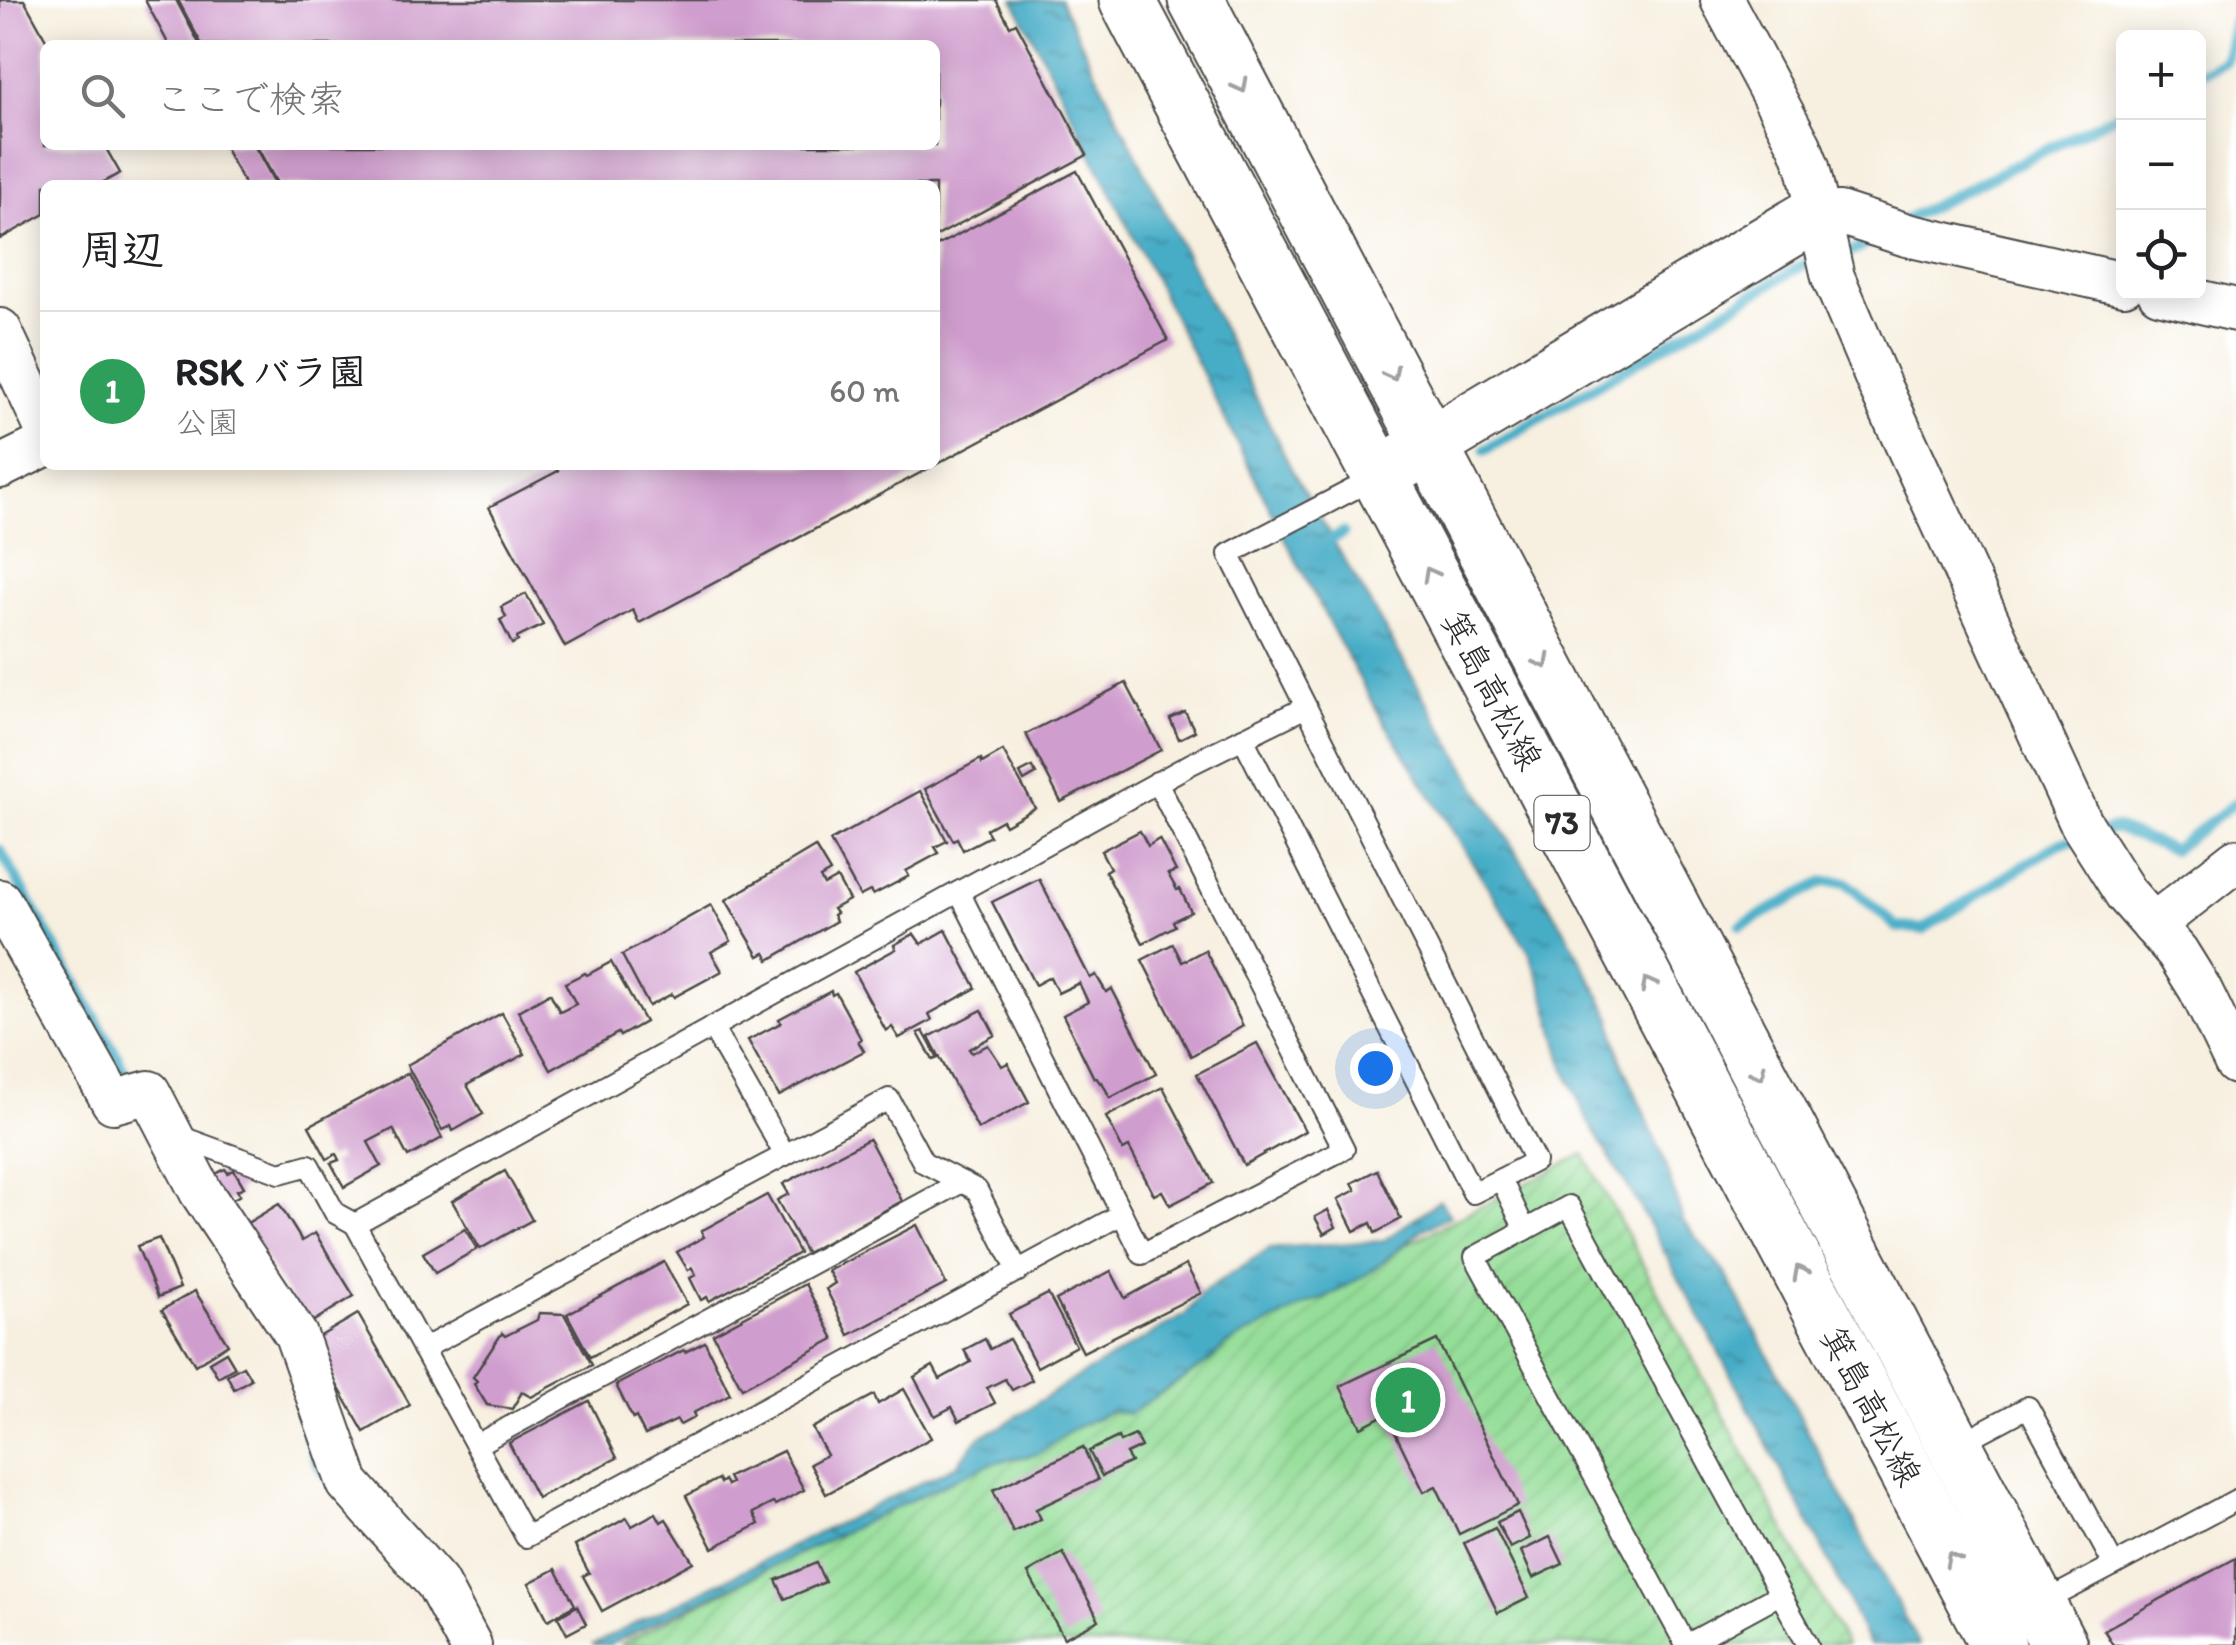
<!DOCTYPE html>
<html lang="ja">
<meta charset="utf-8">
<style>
:root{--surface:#fff;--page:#f6f6f6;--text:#202124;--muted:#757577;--line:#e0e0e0;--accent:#d1495b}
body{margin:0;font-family:Itim,"Klee One",sans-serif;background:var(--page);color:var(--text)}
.controls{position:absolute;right:30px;top:30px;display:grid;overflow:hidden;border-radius:15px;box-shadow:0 5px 25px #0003}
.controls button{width:90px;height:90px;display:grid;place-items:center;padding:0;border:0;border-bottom:2px solid var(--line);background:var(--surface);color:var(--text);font:50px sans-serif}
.you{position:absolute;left:1375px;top:1068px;width:35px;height:35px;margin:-25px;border:8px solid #fff;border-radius:50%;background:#1a73e8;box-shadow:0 0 0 15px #1a73e833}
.badge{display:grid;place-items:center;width:65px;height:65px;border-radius:50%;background:var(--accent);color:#fff;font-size:32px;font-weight:700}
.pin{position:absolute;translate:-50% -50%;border:5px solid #fff;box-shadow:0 2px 10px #0006}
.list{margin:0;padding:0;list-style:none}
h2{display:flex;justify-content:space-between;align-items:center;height:130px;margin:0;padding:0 40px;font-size:42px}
h2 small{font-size:32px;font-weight:400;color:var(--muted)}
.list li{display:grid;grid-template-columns:65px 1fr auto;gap:30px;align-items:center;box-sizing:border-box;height:160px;padding:0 40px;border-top:2px solid var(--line)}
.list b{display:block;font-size:38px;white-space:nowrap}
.list p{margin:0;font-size:32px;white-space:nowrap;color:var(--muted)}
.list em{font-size:32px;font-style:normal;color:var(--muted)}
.icon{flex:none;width:55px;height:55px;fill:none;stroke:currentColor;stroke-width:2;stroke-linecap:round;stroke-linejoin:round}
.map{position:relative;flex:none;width:2236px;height:1645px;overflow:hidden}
.search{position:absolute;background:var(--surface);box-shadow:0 5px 25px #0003;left:40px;top:40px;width:900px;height:110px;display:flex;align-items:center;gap:25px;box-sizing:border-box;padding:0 35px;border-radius:15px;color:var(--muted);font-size:38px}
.panel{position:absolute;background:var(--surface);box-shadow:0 5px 25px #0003;left:40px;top:180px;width:900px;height:290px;border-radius:15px}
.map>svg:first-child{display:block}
.garden{fill:url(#garden-furrows);stroke:#608462;stroke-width:2.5}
.water{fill:url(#water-ripples);stroke:#396c79;stroke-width:2.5}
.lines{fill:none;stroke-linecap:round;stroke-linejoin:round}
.stream{stroke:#47adc7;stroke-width:11}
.building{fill:#d09ece}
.lane-casing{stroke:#4a4846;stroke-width:24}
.street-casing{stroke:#4a4846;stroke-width:46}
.secondary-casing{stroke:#4a4846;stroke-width:59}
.primary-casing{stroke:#4a4846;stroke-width:59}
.lane{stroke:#fff;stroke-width:20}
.street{stroke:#fff;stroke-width:42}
.secondary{stroke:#fff;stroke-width:55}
.primary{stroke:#fff;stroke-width:55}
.oneway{stroke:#a0a0a0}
.labels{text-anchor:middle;stroke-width:10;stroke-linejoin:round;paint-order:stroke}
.shield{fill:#fff;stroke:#6b6b6b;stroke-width:2.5}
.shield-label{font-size:32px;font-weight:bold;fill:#2b2b2b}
.street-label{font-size:35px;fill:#2b2b2b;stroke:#fff}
</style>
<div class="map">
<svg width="2236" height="1645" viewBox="0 0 2236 1645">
<defs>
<pattern id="garden-furrows" width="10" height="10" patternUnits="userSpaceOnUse" patternTransform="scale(2.5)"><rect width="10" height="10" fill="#95de99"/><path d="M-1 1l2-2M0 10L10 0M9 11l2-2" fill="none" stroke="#81bf84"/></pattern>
<pattern id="water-ripples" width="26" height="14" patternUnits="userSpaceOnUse" patternTransform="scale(2.5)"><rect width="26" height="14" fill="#47adc7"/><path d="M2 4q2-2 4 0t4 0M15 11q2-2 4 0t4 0" fill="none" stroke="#3b8da2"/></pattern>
</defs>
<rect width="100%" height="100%" fill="#fff"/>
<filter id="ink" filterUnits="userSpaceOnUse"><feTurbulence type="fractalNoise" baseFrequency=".01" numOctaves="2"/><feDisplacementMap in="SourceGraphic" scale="20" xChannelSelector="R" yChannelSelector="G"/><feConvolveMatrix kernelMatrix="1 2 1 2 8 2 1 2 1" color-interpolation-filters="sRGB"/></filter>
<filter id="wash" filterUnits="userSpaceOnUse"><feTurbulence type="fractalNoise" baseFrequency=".0048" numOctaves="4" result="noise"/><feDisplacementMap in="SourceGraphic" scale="40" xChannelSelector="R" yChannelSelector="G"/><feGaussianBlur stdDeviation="2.25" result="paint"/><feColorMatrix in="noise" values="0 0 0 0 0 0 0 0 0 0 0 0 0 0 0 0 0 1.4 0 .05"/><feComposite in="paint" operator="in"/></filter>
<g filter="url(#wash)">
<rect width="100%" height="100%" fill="#f7efdf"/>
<path class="garden" d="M1584,1154L1846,1645H619Z"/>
<g class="water">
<path d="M1014,0H1060L1292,470L1492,813L1566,932L1611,1017L1620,1057L1661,1152L1683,1221L1727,1276L1919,1645H1869L1831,1565L1697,1311L1631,1192L1588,1122L1565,1069L1542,985L1529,952L1376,709L1310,588Z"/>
<path d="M1440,1200L1450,1216L1423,1229L1372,1271L1326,1298L1310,1303L1226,1345L1207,1363L1129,1414L1111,1411L1069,1431L1038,1454L992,1463L959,1477L609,1645H592L956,1465L980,1436L999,1428L1064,1385L1185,1315L1204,1291L1270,1248L1383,1241Z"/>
</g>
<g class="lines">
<g class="stream">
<path d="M2198,74L2225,61L2236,14"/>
<path d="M1904,220L2124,111"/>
<path d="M1838,254L1856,250L1875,238"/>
<path d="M1485,450L1808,262L1820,259"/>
<path d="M1320,546L1343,533"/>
<path d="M2097,833L2116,828L2173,850L2236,802"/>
<path d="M0,850L115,1053L133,1090"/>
<path d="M1741,926L1823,882H1845L1897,927L1923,929L2058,844L2080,838"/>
<path d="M304,1419L316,1460L326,1476"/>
</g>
</g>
<g id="blocks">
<g class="building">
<path d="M0,0H24L49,45H45V145H104L120,173L98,185H45V214L0,239Z"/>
<path d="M145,0H176L200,45H169Z"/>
<path d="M178,0H996L1010,26L1016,23L1087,155L935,237V185H278L256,145H935V45H202Z"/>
<path d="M223,145H254L276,185H245Z"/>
<path d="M1077,171L1168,340L935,465V247Z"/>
<path d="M555,465H935L639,623L633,610L565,647L489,507L558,471Z"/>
<path d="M526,594L543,625L517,638L518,641L512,644L500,620L506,617L501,607Z"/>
<path d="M1126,683L1161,750L1061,802L1026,734Z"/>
<path d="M1185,712L1195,731L1179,739L1170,719Z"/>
<path d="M1003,751L1035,808L1005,825L1002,820L986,829L990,836L963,850L957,838L953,840L925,789L981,759L982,763Z"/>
<path d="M1032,767L1036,774L1024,781L1020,773Z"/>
<path d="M920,791L947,841L935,847L939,853L906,871L909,876L873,895L870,891L860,896L830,841Z"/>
<path d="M1140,831L1148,846L1159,839L1176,871L1168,874L1177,890L1180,889L1191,912L1173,921L1175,926L1143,943L1105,871L1110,868L1101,851Z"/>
<path d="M815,847L830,872L820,878L824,885L837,878L849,900L833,909L836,913L833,915L836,921L769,960L765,953L759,956L726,900Z"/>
<path d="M1039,879L1090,978L1096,975L1106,992L1112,989L1156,1074L1110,1098L1102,1082L1100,1083L1096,1077L1094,1078L1063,1015L1088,1002L1079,983L1058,993L1050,977L1035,985L992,902Z"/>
<path d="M711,905L731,941L711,952L722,971L674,997L672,994L649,1006L622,955Z"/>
<path d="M946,930L976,988L929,1014L932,1020L899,1038L892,1027L886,1031L854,972L896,949L894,945L914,934L921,944Z"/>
<path d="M1173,944L1182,962L1205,950L1243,1026L1191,1056L1142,960Z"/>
<path d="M611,962L645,1022L620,1036L618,1033L551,1070L518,1011L550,993L560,1012L576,1004L565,983L585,973L587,975Z"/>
<path d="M831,991L832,995L836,993L861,1039L858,1041L864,1051L779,1096L748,1040L781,1023L779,1019Z"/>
<path d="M982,1010L995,1035L969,1049L972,1053L988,1045L1002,1066L1008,1063L1029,1102L978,1129L929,1037Z"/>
<path d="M502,1013L525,1054L467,1085L483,1114L453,1131L451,1126L442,1130L407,1065Z"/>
<path d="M923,1031L938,1058L933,1060L918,1033Z"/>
<path d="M1257,1043L1305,1131L1244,1165L1197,1074Z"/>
<path d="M408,1073L442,1138L408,1157L393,1129L368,1142L381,1166L344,1187L331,1163L339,1160L336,1154L327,1159L309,1126Z"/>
<path d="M1163,1087L1213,1183L1170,1205L1162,1191L1154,1195L1129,1147L1123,1150L1106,1117Z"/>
<path d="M869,1139L902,1201L806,1253L777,1200L789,1194L783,1184Z"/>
<path d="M225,1169L228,1173L234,1170L244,1187L237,1190L240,1195L223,1205L208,1178Z"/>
<path d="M1377,1170L1401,1219L1375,1233L1371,1223L1354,1231L1338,1199L1356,1190L1352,1183Z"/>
<path d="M505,1171L532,1220L480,1249L452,1201Z"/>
<path d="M767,1195L799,1253L709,1301L707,1297L701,1300L690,1278L696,1275L692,1268L688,1270L677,1252L704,1237L701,1231Z"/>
<path d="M279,1204L302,1241L315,1233L354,1296L307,1325L244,1225Z"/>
<path d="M1328,1210L1336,1227L1324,1234L1315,1217Z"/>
<path d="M917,1225L946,1284L849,1335L826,1289L835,1283L828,1271Z"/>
<path d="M465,1229L477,1249L435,1273L423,1253Z"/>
<path d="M159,1238L180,1288L158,1297L137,1246Z"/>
<path d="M664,1262L687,1304L590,1357L567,1314Z"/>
<path d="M1186,1265L1201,1293L1083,1352L1056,1300L1111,1271L1125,1298Z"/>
<path d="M805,1284L834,1339L742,1388L713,1334Z"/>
<path d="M195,1291L228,1344L195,1365L162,1310Z"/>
<path d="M1048,1294L1076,1346L1037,1367L1009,1314Z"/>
<path d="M539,1313L564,1314L592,1365L531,1397L522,1392L512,1409L487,1405L474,1384L477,1381L473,1377L502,1333L505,1336L537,1320Z"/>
<path d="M358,1314L410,1405L364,1432L312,1341Z"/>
<path d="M985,1339L990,1349L1009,1339L1032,1380L1012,1390L1005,1379L987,1388L995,1403L959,1421L952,1407L935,1416L914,1377L933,1366L940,1379L971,1362L964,1350Z"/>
<path d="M1437,1340L1518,1505L1459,1534L1436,1486L1424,1492L1386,1414L1361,1427L1340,1386Z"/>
<path d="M705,1342L730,1394L693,1413L695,1417L680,1425L677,1420L645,1435L636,1417L633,1419L616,1385L684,1350L685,1352Z"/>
<path d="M226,1352L235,1367L218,1377L209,1362Z"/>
<path d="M243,1366L251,1379L234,1389L227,1375Z"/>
<path d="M904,1389L931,1438L826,1494L810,1464L827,1455L812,1428L874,1395L878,1404Z"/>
<path d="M589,1401L617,1458L537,1498L509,1443Z"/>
<path d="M1135,1435L1141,1447L1126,1454L1131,1462L1102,1476L1089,1451L1118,1437L1120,1442Z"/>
<path d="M1083,1447L1098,1480L1036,1509L1041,1519L1013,1532L993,1490Z"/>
<path d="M783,1451L804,1490L775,1505L773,1503L753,1513L759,1524L713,1548L686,1496L718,1479L720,1483L724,1480L727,1485L731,1483L728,1477Z"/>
<path d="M1518,1512L1530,1538L1510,1548L1497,1522Z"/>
<path d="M656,1513L661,1522L666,1519L693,1562L602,1611L583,1576L589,1573L575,1546L627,1518L632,1526Z"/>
<path d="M1495,1528L1529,1598L1498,1613L1464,1543Z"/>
<path d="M1550,1537L1563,1564L1533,1578L1521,1551Z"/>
<path d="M1063,1553L1099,1620L1064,1638L1028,1573Z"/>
<path d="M2236,1558V1645H2113L2104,1630Z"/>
<path d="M816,1563L825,1582L785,1599L776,1580Z"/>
<path d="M556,1569L575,1605L548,1620L529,1583Z"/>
<path d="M577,1606L586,1624L567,1634L558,1617Z"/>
</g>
</g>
</g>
<g filter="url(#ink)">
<use href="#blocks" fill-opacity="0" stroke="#4a4846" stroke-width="2.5"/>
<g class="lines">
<defs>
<g id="lane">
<path d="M1377,477L1229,554L1535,1161L1501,1179L1525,1230L1569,1206L1808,1645"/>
<path d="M1243,738L1473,1193L1501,1179"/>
<path d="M1157,782L1344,1149L1142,1254L1122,1214L526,1537L355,1224L1191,764L1306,707"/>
<path d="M959,892L1122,1214"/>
<path d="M712,1027L785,1155"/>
<path d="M176,1135L280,1173L309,1165L335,1213L355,1224"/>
<path d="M1525,1230L1475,1257L1686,1645L1780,1594"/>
<path d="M423,1349L889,1099L923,1162L977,1190L1018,1271"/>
<path d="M476,1445L962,1182"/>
<path d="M1955,1446L2028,1407L2114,1565L2040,1604"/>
<path d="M2114,1565L2236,1500"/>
</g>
<g id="street">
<path d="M1722,0L1800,146L1808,167L1833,277L1881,389L2081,823L2126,894L2177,952L2200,989L2236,1063"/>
<path d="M1816,214L1839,213L1907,235L2124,284"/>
<path d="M2159,292L2236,310"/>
<path d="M0,330L45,426"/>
<path d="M0,467L45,445"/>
<path d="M0,901L113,1102L149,1092L201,1192L296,1335L348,1483L437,1583L470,1645"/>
<path d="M2153,925L2236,860"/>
</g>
<path id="secondary" d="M1378,476L1816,214"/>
<g id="primary">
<path d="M1127,0L1998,1645"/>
<path d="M1196,0L2059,1645"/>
</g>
</defs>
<use href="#lane" class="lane-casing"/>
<use href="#street" class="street-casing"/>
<use href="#secondary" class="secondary-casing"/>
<use href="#primary" class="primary-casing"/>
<use href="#lane" class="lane"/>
<use href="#street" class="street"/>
<use href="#secondary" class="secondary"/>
<use href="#primary" class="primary"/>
</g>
<defs><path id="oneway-chevron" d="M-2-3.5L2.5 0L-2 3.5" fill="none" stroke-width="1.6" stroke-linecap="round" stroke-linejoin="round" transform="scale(2.5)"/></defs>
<g class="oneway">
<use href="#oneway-chevron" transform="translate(1241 86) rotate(62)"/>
<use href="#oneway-chevron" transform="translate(1392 374) rotate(62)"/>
<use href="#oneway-chevron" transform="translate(1430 574) rotate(-118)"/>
<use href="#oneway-chevron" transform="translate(1543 662) rotate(62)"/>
<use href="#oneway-chevron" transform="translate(1648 984) rotate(-118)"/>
<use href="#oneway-chevron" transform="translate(1759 1073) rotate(62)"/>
<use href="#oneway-chevron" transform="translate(1800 1272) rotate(-118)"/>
<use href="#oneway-chevron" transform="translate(1952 1559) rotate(-118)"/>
</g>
</g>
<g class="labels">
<rect class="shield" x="1534.5" y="796" width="55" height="54" rx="8"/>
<g class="shield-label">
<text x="1562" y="834">73</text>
</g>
<g class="street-label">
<text transform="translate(1492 690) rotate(62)" y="12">箕島高松線</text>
<text transform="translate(1871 1406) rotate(62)" y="12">箕島高松線</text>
</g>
</g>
</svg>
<div class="controls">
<button>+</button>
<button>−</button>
<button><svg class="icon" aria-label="locate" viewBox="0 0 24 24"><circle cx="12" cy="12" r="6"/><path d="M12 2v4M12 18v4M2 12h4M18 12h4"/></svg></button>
</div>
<div class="you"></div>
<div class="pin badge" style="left:1408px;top:1400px;background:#2e9e5b">1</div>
<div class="search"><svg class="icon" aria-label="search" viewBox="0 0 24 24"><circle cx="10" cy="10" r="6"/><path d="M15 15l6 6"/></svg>ここで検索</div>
<section class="panel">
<h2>周辺<small></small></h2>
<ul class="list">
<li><span class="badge" style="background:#2e9e5b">1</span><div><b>RSK バラ園</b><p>公園</p></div><em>60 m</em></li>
</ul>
</section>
</div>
